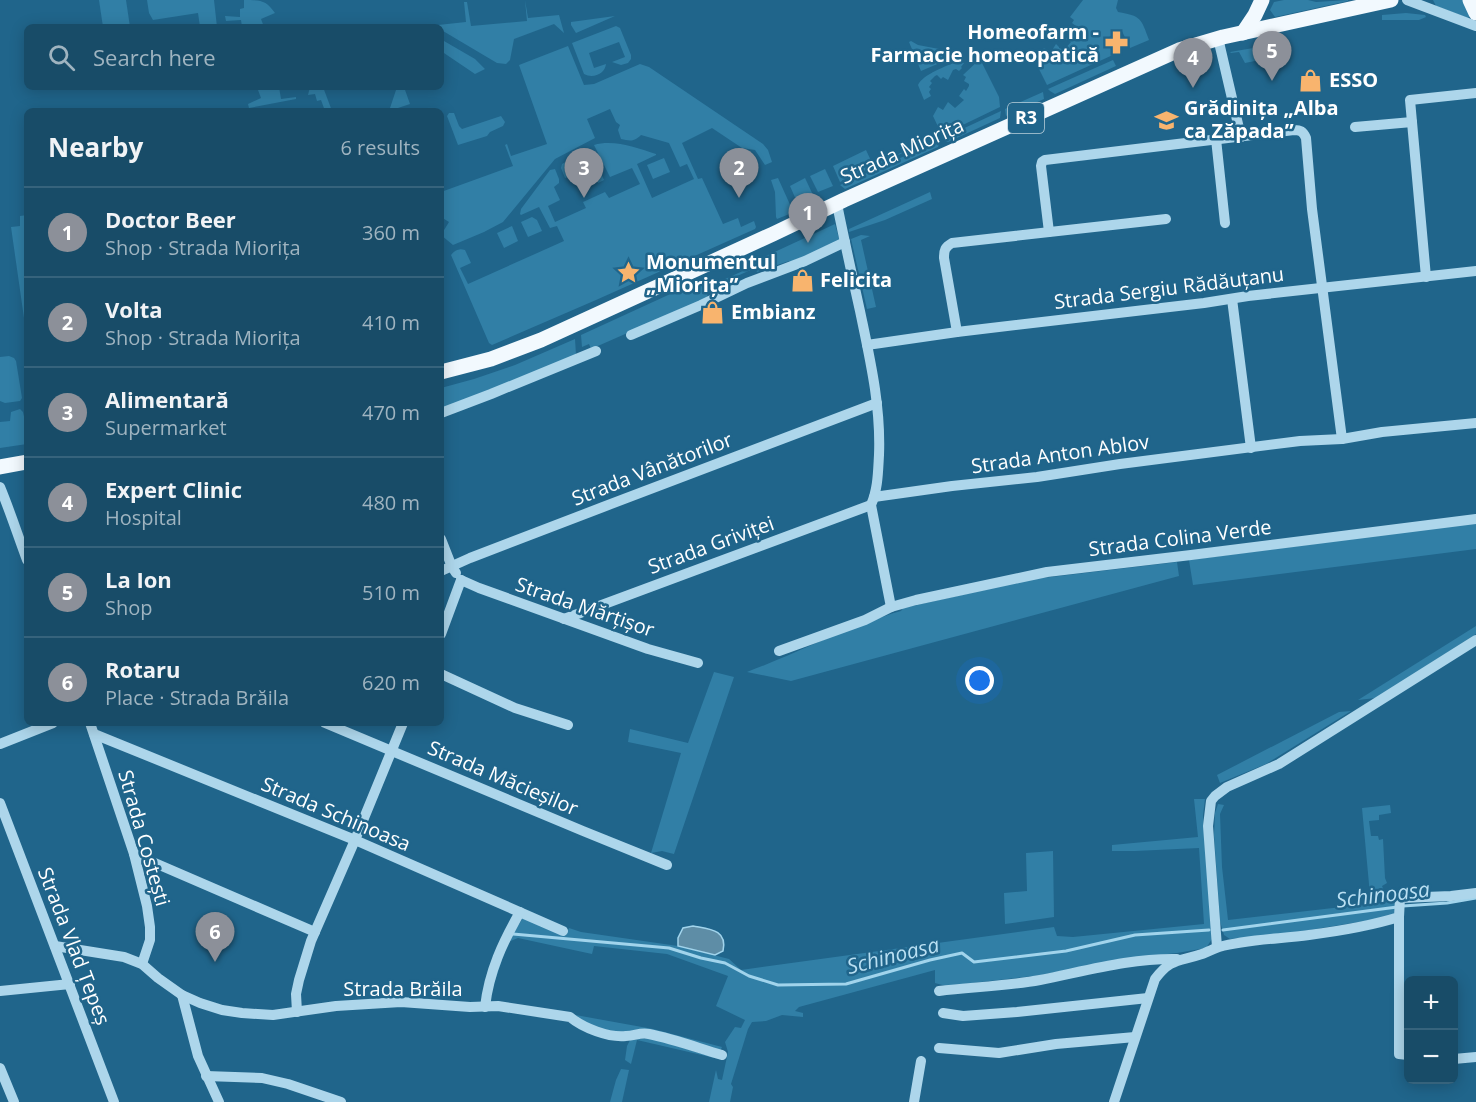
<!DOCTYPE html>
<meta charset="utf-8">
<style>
:root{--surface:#184c68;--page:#21536e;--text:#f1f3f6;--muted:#9fb4c0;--line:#36637c;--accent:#8c9099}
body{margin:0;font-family:"Open Sans",sans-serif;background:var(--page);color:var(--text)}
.controls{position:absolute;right:18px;bottom:18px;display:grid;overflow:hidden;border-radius:9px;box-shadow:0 3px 15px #0003}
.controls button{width:54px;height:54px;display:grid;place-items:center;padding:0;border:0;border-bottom:2px solid var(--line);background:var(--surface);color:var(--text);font:30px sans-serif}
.you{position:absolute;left:980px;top:681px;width:21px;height:21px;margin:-15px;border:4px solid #fff;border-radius:50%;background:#1a73e8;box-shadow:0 0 0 9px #1a73e833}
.badge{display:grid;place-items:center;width:39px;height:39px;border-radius:50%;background:var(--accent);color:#fff;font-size:20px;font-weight:700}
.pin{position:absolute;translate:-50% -50px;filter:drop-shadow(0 2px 3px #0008)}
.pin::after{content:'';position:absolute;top:32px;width:21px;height:18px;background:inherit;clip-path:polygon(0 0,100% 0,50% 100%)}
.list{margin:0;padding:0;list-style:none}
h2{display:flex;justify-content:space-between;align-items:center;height:78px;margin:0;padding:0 24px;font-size:26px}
h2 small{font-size:20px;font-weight:400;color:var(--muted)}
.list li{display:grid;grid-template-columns:39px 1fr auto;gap:18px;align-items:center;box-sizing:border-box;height:90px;padding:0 24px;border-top:2px solid var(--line)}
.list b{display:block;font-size:22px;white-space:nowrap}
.list p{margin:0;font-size:20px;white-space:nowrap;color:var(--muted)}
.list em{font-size:20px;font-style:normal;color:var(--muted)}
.icon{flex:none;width:33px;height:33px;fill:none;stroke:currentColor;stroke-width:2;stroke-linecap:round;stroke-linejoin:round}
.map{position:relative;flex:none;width:1476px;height:1102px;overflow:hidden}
.search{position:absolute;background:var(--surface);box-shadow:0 3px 15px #0003;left:24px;top:24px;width:420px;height:66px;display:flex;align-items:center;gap:15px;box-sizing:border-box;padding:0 21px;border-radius:9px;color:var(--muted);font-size:22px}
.panel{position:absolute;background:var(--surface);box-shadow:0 3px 15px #0003;left:24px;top:108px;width:420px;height:618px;border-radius:9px}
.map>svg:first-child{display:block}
.green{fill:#317fa6}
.water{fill:#5e8da6;stroke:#a1d4ec;stroke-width:1.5}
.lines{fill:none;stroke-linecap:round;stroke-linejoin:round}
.stream{stroke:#a1d4ec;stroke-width:3}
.minor{stroke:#add6eb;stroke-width:10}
.major{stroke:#f2f9fe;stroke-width:15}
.labels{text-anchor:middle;stroke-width:5;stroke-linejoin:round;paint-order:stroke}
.shield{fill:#20658b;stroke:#bcd1dc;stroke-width:1.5}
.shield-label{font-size:18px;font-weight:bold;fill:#fff}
.poi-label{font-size:20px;font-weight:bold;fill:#fff;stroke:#20658b;text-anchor:start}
.street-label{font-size:20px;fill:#fff;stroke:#20658b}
.water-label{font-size:21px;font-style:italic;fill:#b9dff2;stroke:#20658b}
</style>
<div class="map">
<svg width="1476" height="1102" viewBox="0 0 1476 1102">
<rect width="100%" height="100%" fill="#20658b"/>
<g class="green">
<path d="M99,0H126L130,27H103Z"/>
<path d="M147,0H214L217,27H200L198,13L153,20L149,13Z"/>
<path d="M244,0C261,0 266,0 275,13L261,19L264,27H242L241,20L226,21L225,16L240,17V9L244,8Z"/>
<path d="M525,0L528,18L559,15L564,33L554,24L514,39L510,60L506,64L497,63L443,31L441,27L438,25L466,22L464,2H467L471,26L527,21Z"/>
<path d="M1083,0H1118L1116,8L1118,12C1141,16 1141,18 1149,40L1130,48L1122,31L1107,38L1115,54L1047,85L1035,61L1044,48L1051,52L1056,44L1059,47V48L1064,50L1071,42L1066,39L1071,32L1074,33L1077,28L1076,26L1072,23L1074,20L1070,17Z"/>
<path d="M1284,0H1308L1316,2L1348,0V1L1275,17L1270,10L1274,2Z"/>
<path d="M1433,0H1467L1470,16L1468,18L1436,6Z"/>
<path d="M1406,13L1425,15L1426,17L1419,20H1382V15Z"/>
<path d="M615,16L576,33L571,25V22Z"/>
<path d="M616,26L620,28L631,55V59L628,63L621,65L612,62L625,57L619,42L589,53L594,68L606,64C605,74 593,79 584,74L572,43Z"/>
<path d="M441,37L444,41L475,59L485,69L475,74L441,51Z"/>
<path d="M911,41L918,45L955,52L956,56L921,71L909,42Z"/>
<path d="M568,46L584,85L594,84L640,64L649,67L763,144L768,150L772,162L765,165L755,150L742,148L712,128L682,143L698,179L702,178L723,224L738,218L741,227L754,221L756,227L755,229L596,300L492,345L489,343L451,255C455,250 459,248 465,250L471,263L460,268L468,284L564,241L557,226L550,228L539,207L521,215L520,214L521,209L550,170L555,169L559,179V183L554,187L560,200L548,206L555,222L586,208L583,202L605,192L609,198L640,184L632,168L610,177L594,145C614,139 637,148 656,154V155L637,164L652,198L694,179L687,164L680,167L669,143L641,135C634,142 630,141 621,139L618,130L620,125L616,122L610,109L587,119L595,138L555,159L503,222L484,232L453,245L441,235L449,222L441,217V192L513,166L505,145L507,144L511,156L547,144L519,65Z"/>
<path d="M1265,46V59L1245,63L1239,52L1231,53L1230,52Z"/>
<path d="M980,59L999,97L1000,107L942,135L933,116L938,107L943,110L948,102L955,108L964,100L959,96L964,89L966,91L969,86V84L964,81L966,77L963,75Z"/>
<path d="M1113,60L1116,66L1055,94L1050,91L1048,89Z"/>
<path d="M958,61L964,63L961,67L962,68L959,71L956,69L953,70L948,80L943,77L941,79L937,75L935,76L930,81L932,83L929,87L931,89L929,92L931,96L924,100L918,85C923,74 947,66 958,61Z"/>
<path d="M260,87H279L281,99L296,97V99L249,108L248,104L261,98L258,90L261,89Z"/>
<path d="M310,87H323L332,111H325L321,100L317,101L315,94L308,95Z"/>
<path d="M396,87H404L410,104L389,111L396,90Z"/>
<path d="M1043,92L1044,99L1006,116L1005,109Z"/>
<path d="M1001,111L1000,118L948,142L945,141L943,138Z"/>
<path d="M449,113H454L459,126L462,129L501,116L505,122L503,126L490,132L487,136L458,145L447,116Z"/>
<path d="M935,138L840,182L833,166L866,150L873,165Z"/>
<path d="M938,141L939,143L938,147L845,189L840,185Z"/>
<path d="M587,149H590L604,180L598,183L589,162L572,169L574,175L565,178L561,168L562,164Z"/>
<path d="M664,158L670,172L653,179L647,165Z"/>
<path d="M825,169L833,186L818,192L810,176Z"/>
<path d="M778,178L792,209V213L777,219L776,217L775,192L771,180Z"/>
<path d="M805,178L813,195L797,202L790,186Z"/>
<path d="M930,192L932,199L885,220L849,232V229Z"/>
<path d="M27,215V339L11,227L20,226V216Z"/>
<path d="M532,217L537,220L542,231L528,237L521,222Z"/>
<path d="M835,224L840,242L790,262L789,261L757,272L755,268L715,286L714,284L754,266L753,262Z"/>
<path d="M512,226L518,241L504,248L497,233Z"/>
<path d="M861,235L870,236L861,240L876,307L867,309L851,239Z"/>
<path d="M703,279L708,291L707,298L591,349L589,344L582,347L581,335Z"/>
<path d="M575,339L576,355L441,410V388L474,379L515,365Z"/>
<path d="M9,356L14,358L16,361L22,398L20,401L5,403L0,401V357Z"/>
<path d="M20,409L23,412L27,430V444L0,448V422L10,421L11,412Z"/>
<path d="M1476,523V549L1193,585L1189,560Z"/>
<path d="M1177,562L1179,576L791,681L747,672C787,657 825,638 865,623C877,619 889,614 901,611L903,608L1034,579Z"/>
<path d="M1476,626V634L1376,698L1358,700Z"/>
<path d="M714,672L734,677L674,854L662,851L651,853L681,753L628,742L630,729L688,743Z"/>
<path d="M1351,711L1266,764L1220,783L1217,775L1339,712Z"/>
<path d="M1194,799H1205L1203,815L1212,939L1206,948L1177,953L1130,958L1041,975L946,986L935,983V970L799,1007L795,1011L803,1013V1017L782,1015L766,1021L752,1022L748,1029L731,1084L733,1087L730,1102H709L716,1070L718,1079L722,1080L728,1052L725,1042L735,1027L741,1028L745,1020L716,1006L728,976L667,954L594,946L592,954L518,938L508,942L491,993L502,950L523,918L566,935L569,928L581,932L678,946L729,959L741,970L1054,927L1057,936L1073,937L1204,924L1199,848L1135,851H1112V845L1198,837Z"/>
<path d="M1218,804L1224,805L1220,814L1222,867L1228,920L1394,901L1397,911L1390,917L1284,934L1230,939L1224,935L1220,921L1214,835L1215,813Z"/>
<path d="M1390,805L1391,813L1379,815V820L1369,821L1371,836H1378L1379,840L1383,839L1385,878L1387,883L1382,886L1386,895H1370L1362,808Z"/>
<path d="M1053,851L1054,917L1005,924L1004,893L1027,891L1026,853Z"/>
<path d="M570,1014L653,1029L722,1047L720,1051L592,1027Z"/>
<path d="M651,1038L719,1059L637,1040L631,1064L625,1060L627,1046L630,1040Z"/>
<path d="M621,1069L629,1070L622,1102H610L616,1080Z"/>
</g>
<path class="water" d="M693,926C708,929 728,929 723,951L715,955L678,946V938L683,928Z"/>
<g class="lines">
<g class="stream">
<path d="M1403,906L1447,903L1476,898"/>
<path d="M1223,930L1397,907"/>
<path d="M513,934L669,948L701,958L725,963L749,976L778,985L846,984L930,960L962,953L974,962L1066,951L1135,935L1209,930"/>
</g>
<g class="minor">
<path d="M1407,0L1476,26"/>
<path d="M1218,38L1241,137"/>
<path d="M1355,127L1412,122"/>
<path d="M1216,139L1225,223"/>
<path d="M837,204C844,239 852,275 860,311C870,359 881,406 879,455C878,472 878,489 871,505L891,607"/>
<path d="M1049,232L1041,166L1042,162L1045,160L1294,130C1300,130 1303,131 1306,138L1312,209L1342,439"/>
<path d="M1426,277L1410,100L1476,93"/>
<path d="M1232,299L1251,448"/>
<path d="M957,332L944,258C944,250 945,247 952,243L1166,219"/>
<path d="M631,335L701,305L747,283L805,261L845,242"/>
<path d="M867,345L957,332L1204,303L1248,296L1476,271"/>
<path d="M441,413L491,394L596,351"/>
<path d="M0,487C10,511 18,536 27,560"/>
<path d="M874,497L952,486L1037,477L1120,464L1300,441L1342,439L1382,432L1476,423"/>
<path d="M441,539L452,567L456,573"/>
<path d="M441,571L470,558L603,507L877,403"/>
<path d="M461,580L479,588L648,649L698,663"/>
<path d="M564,619L871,505"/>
<path d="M441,634L461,580"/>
<path d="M779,651L865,620L891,607L916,600L1047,572L1191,555L1476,519"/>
<path d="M441,674L515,708L568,725"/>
<path d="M90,723L134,854L147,906L150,927V940L142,964"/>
<path d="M325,723L583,831L667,865"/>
<path d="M94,734L355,840L563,931"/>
<path d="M0,744L53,723"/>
<path d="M0,803L114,1102"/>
<path d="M134,854L315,932"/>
<path d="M1399,917V1054L1408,1055"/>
<path d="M55,946L124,957L142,964L158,978L182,995L200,1003L222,1010L242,1013L273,1015L336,1006L401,1002L470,1007L498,1006L570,1017C583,1028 609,1038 626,1036C635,1036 640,1032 649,1034C674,1039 698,1048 722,1055"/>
<path d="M1217,947L1208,826L1211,801L1215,796L1227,787L1279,764L1476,640"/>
<path d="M0,991L70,984"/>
<path d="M939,991C973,987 1007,986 1040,980C1086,971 1131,958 1177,959"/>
<path d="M182,995L198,1056L219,1102"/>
<path d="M485,1007C489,971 503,942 520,912"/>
<path d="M297,1012L296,994L299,980L311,941L355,840L403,723"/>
<path d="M943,1013L963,1016L1017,1012L1148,998"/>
<path d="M939,1048L999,1053L1056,1044L1135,1037"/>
<path d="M1454,1059L1476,1057"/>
<path d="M0,1068L14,1102"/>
<path d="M206,1076L262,1078L288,1084L341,1102"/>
<path d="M914,1102L921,1061"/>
<path d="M1114,1102L1155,979C1171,958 1178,962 1202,954C1207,952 1213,949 1219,947C1248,939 1280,939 1309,935C1340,931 1370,926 1399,917L1400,898L1451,896L1476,893"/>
</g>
<g class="major">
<path d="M1470,0L1476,13"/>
<path d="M1243,33L1255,15L1262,0"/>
<path d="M441,372L491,359L541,340L773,234L844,200L1179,50L1223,37L1391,0"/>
<path d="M0,467L27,462"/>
</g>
</g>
<defs>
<symbol id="pharmacy-bare" viewBox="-9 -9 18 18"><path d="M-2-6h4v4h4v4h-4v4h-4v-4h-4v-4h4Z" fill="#f8b46e" stroke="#20658b" stroke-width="2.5" paint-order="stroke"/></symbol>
<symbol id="shop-bare" viewBox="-9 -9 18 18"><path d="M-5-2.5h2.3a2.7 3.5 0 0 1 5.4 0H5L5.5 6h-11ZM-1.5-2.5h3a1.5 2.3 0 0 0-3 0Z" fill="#f8b46e" stroke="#20658b" stroke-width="2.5" paint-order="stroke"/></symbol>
<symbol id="school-bare" viewBox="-9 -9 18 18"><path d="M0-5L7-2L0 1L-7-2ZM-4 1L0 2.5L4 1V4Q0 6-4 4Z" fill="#f8b46e" stroke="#20658b" stroke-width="2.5" paint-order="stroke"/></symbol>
<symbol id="sight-bare" viewBox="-9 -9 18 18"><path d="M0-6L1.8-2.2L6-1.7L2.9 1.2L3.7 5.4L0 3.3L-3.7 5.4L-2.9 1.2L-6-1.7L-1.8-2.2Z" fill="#f8b46e" stroke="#20658b" stroke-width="2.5" paint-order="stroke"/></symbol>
</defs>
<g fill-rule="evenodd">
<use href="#pharmacy-bare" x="1100" y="26" width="33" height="33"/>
<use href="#shop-bare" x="1294" y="64" width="33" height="33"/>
<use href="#school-bare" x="1150" y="104" width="33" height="33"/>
<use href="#sight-bare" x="612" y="256" width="33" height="33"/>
<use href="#shop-bare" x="786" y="264" width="33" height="33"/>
<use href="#shop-bare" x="696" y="296" width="33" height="33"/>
</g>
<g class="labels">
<rect class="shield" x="1008" y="103" width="36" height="30" rx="4.5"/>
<g class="shield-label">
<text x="1026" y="124">R3</text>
</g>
<g class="poi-label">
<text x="1099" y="39" text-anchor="end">Homeofarm -<tspan x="1099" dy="23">Farmacie homeopatică</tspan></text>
<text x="1329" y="87">ESSO</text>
<text x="1184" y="115">Grădinița „Alba<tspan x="1184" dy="23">ca Zăpada”</tspan></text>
<text x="646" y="269">Monumentul<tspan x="646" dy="23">„Miorița”</tspan></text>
<text x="820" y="287">Felicita</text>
<text x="731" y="319">Embianz</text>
</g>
<g class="street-label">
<text transform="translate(902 151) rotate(-24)" y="7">Strada Miorița</text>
<text transform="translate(1169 288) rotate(-7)" y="7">Strada Sergiu Rădăuțanu</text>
<text transform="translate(1060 454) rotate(-8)" y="7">Strada Anton Ablov</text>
<text transform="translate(652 469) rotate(-21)" y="7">Strada Vânătorilor</text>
<text transform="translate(1180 538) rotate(-7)" y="7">Strada Colina Verde</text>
<text transform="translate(711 545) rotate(-20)" y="7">Strada Griviței</text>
<text transform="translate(585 607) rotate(19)" y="7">Strada Mărțișor</text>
<text transform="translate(503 778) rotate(23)" y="7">Strada Măcieșilor</text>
<text transform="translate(336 814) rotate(23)" y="7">Strada Schinoasa</text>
<text transform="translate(144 838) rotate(74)" y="7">Strada Costești</text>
<text transform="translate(74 946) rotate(69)" y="7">Strada Vlad Țepeș</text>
<text x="403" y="996">Strada Brăila</text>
</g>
<g class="water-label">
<text transform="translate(1383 895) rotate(-7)" y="7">Schinoasa</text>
<text transform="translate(893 956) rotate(-14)" y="7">Schinoasa</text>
</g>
</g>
</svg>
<div class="controls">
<button>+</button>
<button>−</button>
</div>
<div class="you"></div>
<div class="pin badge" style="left:808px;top:243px">1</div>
<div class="pin badge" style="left:739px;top:198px">2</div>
<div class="pin badge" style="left:584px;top:198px">3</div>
<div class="pin badge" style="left:1193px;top:88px">4</div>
<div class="pin badge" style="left:1272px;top:81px">5</div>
<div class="pin badge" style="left:215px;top:962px">6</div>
<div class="search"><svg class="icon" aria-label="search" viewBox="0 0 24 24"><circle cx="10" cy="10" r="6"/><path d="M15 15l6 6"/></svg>Search here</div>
<section class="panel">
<h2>Nearby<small>6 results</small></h2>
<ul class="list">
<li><span class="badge">1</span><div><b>Doctor Beer</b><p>Shop · Strada Miorița</p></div><em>360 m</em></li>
<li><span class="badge">2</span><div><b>Volta</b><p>Shop · Strada Miorița</p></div><em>410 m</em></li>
<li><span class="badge">3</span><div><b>Alimentară</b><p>Supermarket</p></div><em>470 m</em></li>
<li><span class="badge">4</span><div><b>Expert Clinic</b><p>Hospital</p></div><em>480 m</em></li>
<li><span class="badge">5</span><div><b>La Ion</b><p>Shop</p></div><em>510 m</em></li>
<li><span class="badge">6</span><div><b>Rotaru</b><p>Place · Strada Brăila</p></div><em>620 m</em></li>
</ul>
</section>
</div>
